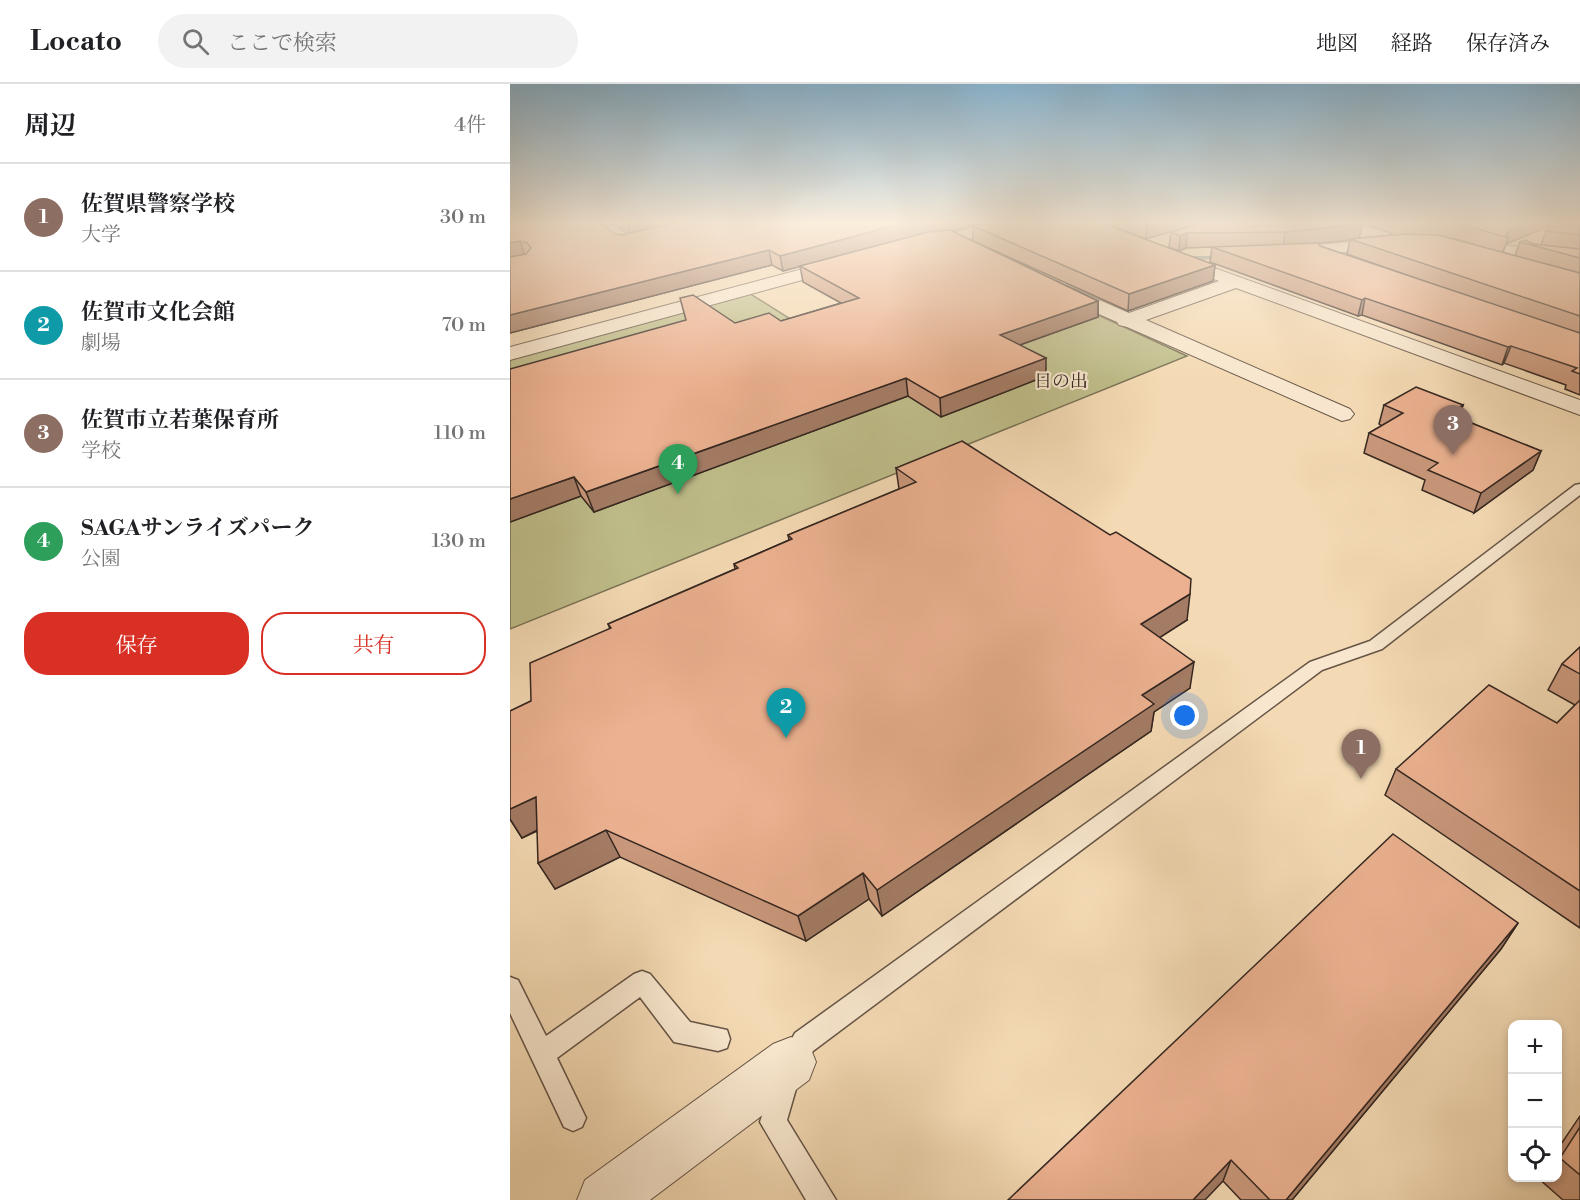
<!DOCTYPE html>
<html lang="ja">
<meta charset="utf-8">
<style>
:root{--surface:#fff;--page:#f2f2f2;--text:#202124;--muted:#757577;--line:#e0e0e0;--accent:#d93025}
body{margin:0;font-family:"Libre Bodoni","Noto Serif JP",serif;background:var(--page);color:var(--text)}
.controls{position:absolute;right:18px;bottom:18px;display:grid;overflow:hidden;border-radius:12px;box-shadow:0 3px 9px #0003}
.controls button{width:54px;height:54px;display:grid;place-items:center;padding:0;border:0;border-bottom:2px solid var(--line);background:var(--surface);color:var(--text);font:30px sans-serif}
.you{position:absolute;left:675px;top:632px;width:21px;height:21px;margin:-15px;border:4px solid #fff;border-radius:50%;background:#1a73e8;box-shadow:0 0 0 9px #1a73e833}
.badge{display:grid;place-items:center;width:39px;height:39px;border-radius:50%;background:var(--accent);color:#fff;font-size:20px;font-weight:700}
.pin{position:absolute;translate:-50% -50px;filter:drop-shadow(0 2px 3px #0008)}
.pin::after{content:'';position:absolute;top:32px;width:21px;height:18px;background:inherit;clip-path:polygon(0 0,100% 0,50% 100%)}
.list{margin:0;padding:0;list-style:none}
h2{display:flex;justify-content:space-between;align-items:center;height:78px;margin:0;padding:0 24px;font-size:26px}
h2 small{font-size:20px;font-weight:400;color:var(--muted)}
.list li{display:grid;grid-template-columns:39px 1fr auto;gap:18px;align-items:center;box-sizing:border-box;height:108px;padding:0 24px;border-top:2px solid var(--line)}
.list b{display:block;font-size:22px;white-space:nowrap}
.list p{margin:0;font-size:20px;white-space:nowrap;color:var(--muted)}
.list em{font-size:20px;font-style:normal;color:var(--muted)}
.actions{display:flex;gap:12px;padding:18px 24px}
.actions a{flex:1;padding:14px 0;border:2px solid var(--accent);border-radius:24px;text-align:center;font-size:21px;color:var(--accent)}
.actions .main{background:var(--accent);color:#fff}
.icon{flex:none;width:33px;height:33px;fill:none;stroke:currentColor;stroke-width:2;stroke-linecap:round;stroke-linejoin:round}
.map{position:relative;flex:none;width:1070px;height:1116px;overflow:hidden}
header{display:flex;align-items:center;gap:36px;box-sizing:border-box;height:84px;padding:0 30px;background:var(--surface);border-bottom:2px solid var(--line)}
header strong{font-size:28px}
nav{display:flex;gap:33px;margin-inline-start:auto;font-size:21px}
.search{width:420px;height:54px;background:var(--page);display:flex;align-items:center;gap:15px;box-sizing:border-box;padding:0 21px;border-radius:33px;color:var(--muted);font-size:22px}
main{display:flex}
aside{flex:1;background:var(--surface)}
.map>svg:first-child{display:block}
.green{fill:#bfbe8b;stroke:#7a7256;stroke-width:1.5}
.lines{fill:none;stroke-linecap:round;stroke-linejoin:round}
.stream{fill:#737f79;fill-rule:evenodd}
.service-casing{stroke:#655446;stroke-width:3}
.minor-casing{stroke:#655446;stroke-width:2}
.service{fill:#f8e7ce;fill-rule:evenodd}
.minor{fill:#f8e7ce;fill-rule:evenodd}
.wall{fill:#ca987c;stroke:#352721;stroke-width:1.5;fill-rule:evenodd}
.shaded-wall{fill:#a47c65;stroke:#352721;stroke-width:1.5}
.building{fill:#ebb190;stroke:#352721;stroke-width:1.5}
.labels{text-anchor:middle;stroke-width:4.5;stroke-linejoin:round;paint-order:stroke}
.far-quarter-label{font-size:18px;fill:#352721;stroke:#f8e7ce}
</style>
<header>
<strong>Locato</strong>
<div class="search"><svg class="icon" aria-label="search" viewBox="0 0 24 24"><circle cx="10" cy="10" r="6"/><path d="M15 15l6 6"/></svg>ここで検索</div>
<nav><a>地図</a><a>経路</a><a>保存済み</a></nav>
</header>
<main>
<aside>
<h2>周辺<small>4件</small></h2>
<ul class="list">
<li><span class="badge" style="background:#8d6e63">1</span><div><b>佐賀県警察学校</b><p>大学</p></div><em>30 m</em></li>
<li><span class="badge" style="background:#0f9aa8">2</span><div><b>佐賀市文化会館</b><p>劇場</p></div><em>70 m</em></li>
<li><span class="badge" style="background:#8d6e63">3</span><div><b>佐賀市立若葉保育所</b><p>学校</p></div><em>110 m</em></li>
<li><span class="badge" style="background:#2e9e5b">4</span><div><b>SAGAサンライズパーク</b><p>公園</p></div><em>130 m</em></li>
</ul>
<div class="actions"><a class="main">保存</a><a>共有</a></div>
</aside>
<div class="map">
<svg width="1070" height="1116" viewBox="0 0 1070 1116">
<rect width="100%" height="100%" fill="#f4dab4"/>
<filter id="stains"><feTurbulence type="fractalNoise" baseFrequency=".00333" numOctaves="4"/><feColorMatrix values="0 0 0 0 .2 0 0 0 0 .09 0 0 0 0 .02 0 0 0 .5 -.17"/></filter>
<radialGradient id="worn" r=".72"><stop offset=".6" stop-color="#630" stop-opacity="0"/><stop offset="1" stop-color="#630" stop-opacity=".3"/></radialGradient>
<path class="green" d="M495,188L677,272L0,545V274L239,209L293,243Z"/>
<g class="lines">
<path class="stream" d="M715,172L718,174L717,175L673,176L670,174L673,172Z"/>
<defs>
<g id="service">
<path d="M1070,400V411L872,565L812,586L303,967L292,984L277,1036L326,1116H296L250,1038L269,978L285,949L800,578L860,557L1065,401Z"/>
<path d="M132,887L140,890L180,938L217,946L220,955L217,964L208,967L164,958L130,913L47,974L76,1034L72,1043L63,1047L54,1043L0,929V893L8,896L36,952L124,890Z"/>
</g>
<g id="minor">
<path d="M484,138H512L510,141L444,159L406,164L400,163L398,159L400,155L406,154L443,149Z"/>
<path d="M882,154L888,155L890,159L888,163L775,174L769,173L766,169L769,165L775,164Z"/>
<path d="M953,157L1070,169V179L947,166L944,162L947,158Z"/>
<path d="M663,169L1070,316V331L726,204L636,236L840,325L844,330L840,335L832,337L617,243L609,241L607,238L541,209L539,205L541,201H555L619,229L709,197L657,178L654,174L657,170Z"/>
<path d="M334,174L340,175L343,179L340,183L0,276V263Z"/>
<path d="M281,953L299,960L306,978L299,996L140,1116H67L75,1096L263,960Z"/>
</g>
</defs>
<use href="#service" class="service-casing"/>
<use href="#minor" class="minor-casing"/>
<use href="#service" class="service"/>
<use href="#minor" class="minor"/>
</g>
<g class="wall">
<path d="M0,138L112,151L119,150L99,138H474L441,147L588,217V233L510,261L536,292L431,333L398,312L84,428L71,412L0,438L225,239L271,237L331,219L293,198L290,182L273,187L262,181L0,249Z"/>
<path d="M592,138H692L636,155Z"/>
<path d="M847,138H1049L996,160L993,168L1005,172L1010,158L1031,161L1036,147L1070,138V311L1055,305L1056,301L994,279L992,281L852,231L848,232L700,178L702,163L676,164L669,167L659,163L661,148L852,140L849,154L882,151L880,149ZM936,153L946,155L972,163ZM840,156L837,170L908,195L810,162L806,159Z"/>
<path d="M463,142L705,181L703,197L618,227L463,157Z"/>
<path d="M874,321H953L949,334L1031,367L1023,386L964,429L912,406L915,396L854,369L859,349L872,342L869,340Z"/>
<path d="M386,384L677,536L649,553L680,604L644,628L641,647L372,832L359,815L296,857L110,773L45,805L27,747L12,754L0,735V627L21,617L100,545L98,540L225,485L224,480L279,456L278,451L389,405Z"/>
<path d="M1070,563V844L875,711L886,685L1047,639L1065,621L1038,606L1052,580Z"/>
<path d="M1008,839L991,865L782,1116H731L713,1097L498,1116Z"/>
<path d="M1070,1032V1116H1053L1028,1094H1047V1066Z"/>
</g>
<g class="shaded-wall">
<path d="M117,138H172L120,151Z"/>
<path d="M398,138H474L444,147L411,150L273,187L270,172Z"/>
<path d="M643,138H692L636,155L637,140Z"/>
<path d="M1017,138H1049L996,160L998,154L996,151L1000,145Z"/>
<path d="M852,140L849,155L773,163L775,148Z"/>
<path d="M677,149L676,164L669,167L670,152Z"/>
<path d="M10,157L15,172L0,175V159Z"/>
<path d="M259,166L262,181L0,249V231Z"/>
<path d="M705,181L703,197L618,227L619,210Z"/>
<path d="M855,214L852,231L848,232L852,216Z"/>
<path d="M588,217V233L490,268V251Z"/>
<path d="M1001,262L994,279L992,281L998,263Z"/>
<path d="M536,274V292L431,333L430,314Z"/>
<path d="M396,294L398,312L84,428L76,408Z"/>
<path d="M953,321L947,340L939,330Z"/>
<path d="M1031,367L1023,386L964,429L971,409Z"/>
<path d="M64,393L71,412L0,438V415Z"/>
<path d="M680,510L677,536L629,567L631,540Z"/>
<path d="M684,578L680,604L644,628L641,647L372,832L367,806L632,611Z"/>
<path d="M26,713L41,739L12,754L0,735V725Z"/>
<path d="M96,746L110,773L45,805L28,779Z"/>
<path d="M353,789L359,815L296,857L288,832Z"/>
<path d="M1008,839L991,865L782,1116H776Z"/>
<path d="M721,1076L713,1097L695,1116H683Z"/>
</g>
<g class="building">
<path d="M0,138H89L105,150L112,151L167,138H398L270,172L259,166L0,231V173L16,170L21,164L17,159L10,157L0,159Z"/>
<path d="M475,138H589L705,181L619,210L463,142Z"/>
<path d="M695,138H847L852,140L775,148L677,149L670,152L661,148Z"/>
<path d="M939,138H1017L1000,145L996,151L998,154L951,140Z"/>
<path d="M1055,138H1070V151L1036,147Z"/>
<path d="M440,146L588,217L490,251L536,274L430,314L396,294L76,408L64,393L0,415V285L176,236L170,214L183,211L225,239L259,229L271,237L349,214L290,182L418,148Z"/>
<path d="M895,150L928,151L1070,189V232L840,155Z"/>
<path d="M1015,156L1023,160L1070,165V174L1010,158Z"/>
<path d="M808,159L810,162L1070,249V290L1062,287L1067,284L1001,262L998,263L855,214L852,216L702,163Z"/>
<path d="M906,303L953,321L939,330L1031,367L971,409L918,386L928,379L859,349L893,329L874,321Z"/>
<path d="M452,357L600,451L606,448L681,495L680,510L631,540L684,578L632,611L644,620L367,806L353,789L288,832L96,746L28,779L26,713L0,725V627L21,617L20,579L101,544L98,540L228,484L224,480L282,455L278,451L406,398L386,384Z"/>
<path d="M1070,563V590L1052,580Z"/>
<path d="M979,601L1047,639L1070,616V807L886,685Z"/>
<path d="M883,750L1008,839L776,1116H760L721,1076L683,1116H498Z"/>
<path d="M1070,1043V1091L1050,1074Z"/>
</g>
<linearGradient id="sky" x2="0" y2="1"><stop stop-color="#89b6d3"/><stop offset="0.47" stop-color="#faeedd"/><stop offset="1" stop-color="#faeedd" stop-opacity="0"/></linearGradient>
<rect width="1070" height="295" fill="url(#sky)"/>
<g class="labels">
<g class="far-quarter-label">
<text x="551" y="303">日の出</text>
</g>
</g>
<rect width="100%" height="100%" filter="url(#stains)"/>
<rect width="100%" height="100%" fill="url(#worn)"/>
</svg>
<div class="controls">
<button>+</button>
<button>−</button>
<button><svg class="icon" aria-label="locate" viewBox="0 0 24 24"><circle cx="12" cy="12" r="6"/><path d="M12 2v4M12 18v4M2 12h4M18 12h4"/></svg></button>
</div>
<div class="you"></div>
<div class="pin badge" style="left:851px;top:695px;background:#8d6e63">1</div>
<div class="pin badge" style="left:276px;top:654px;background:#0f9aa8">2</div>
<div class="pin badge" style="left:943px;top:371px;background:#8d6e63">3</div>
<div class="pin badge" style="left:168px;top:410px;background:#2e9e5b">4</div>
</div>
</main>
